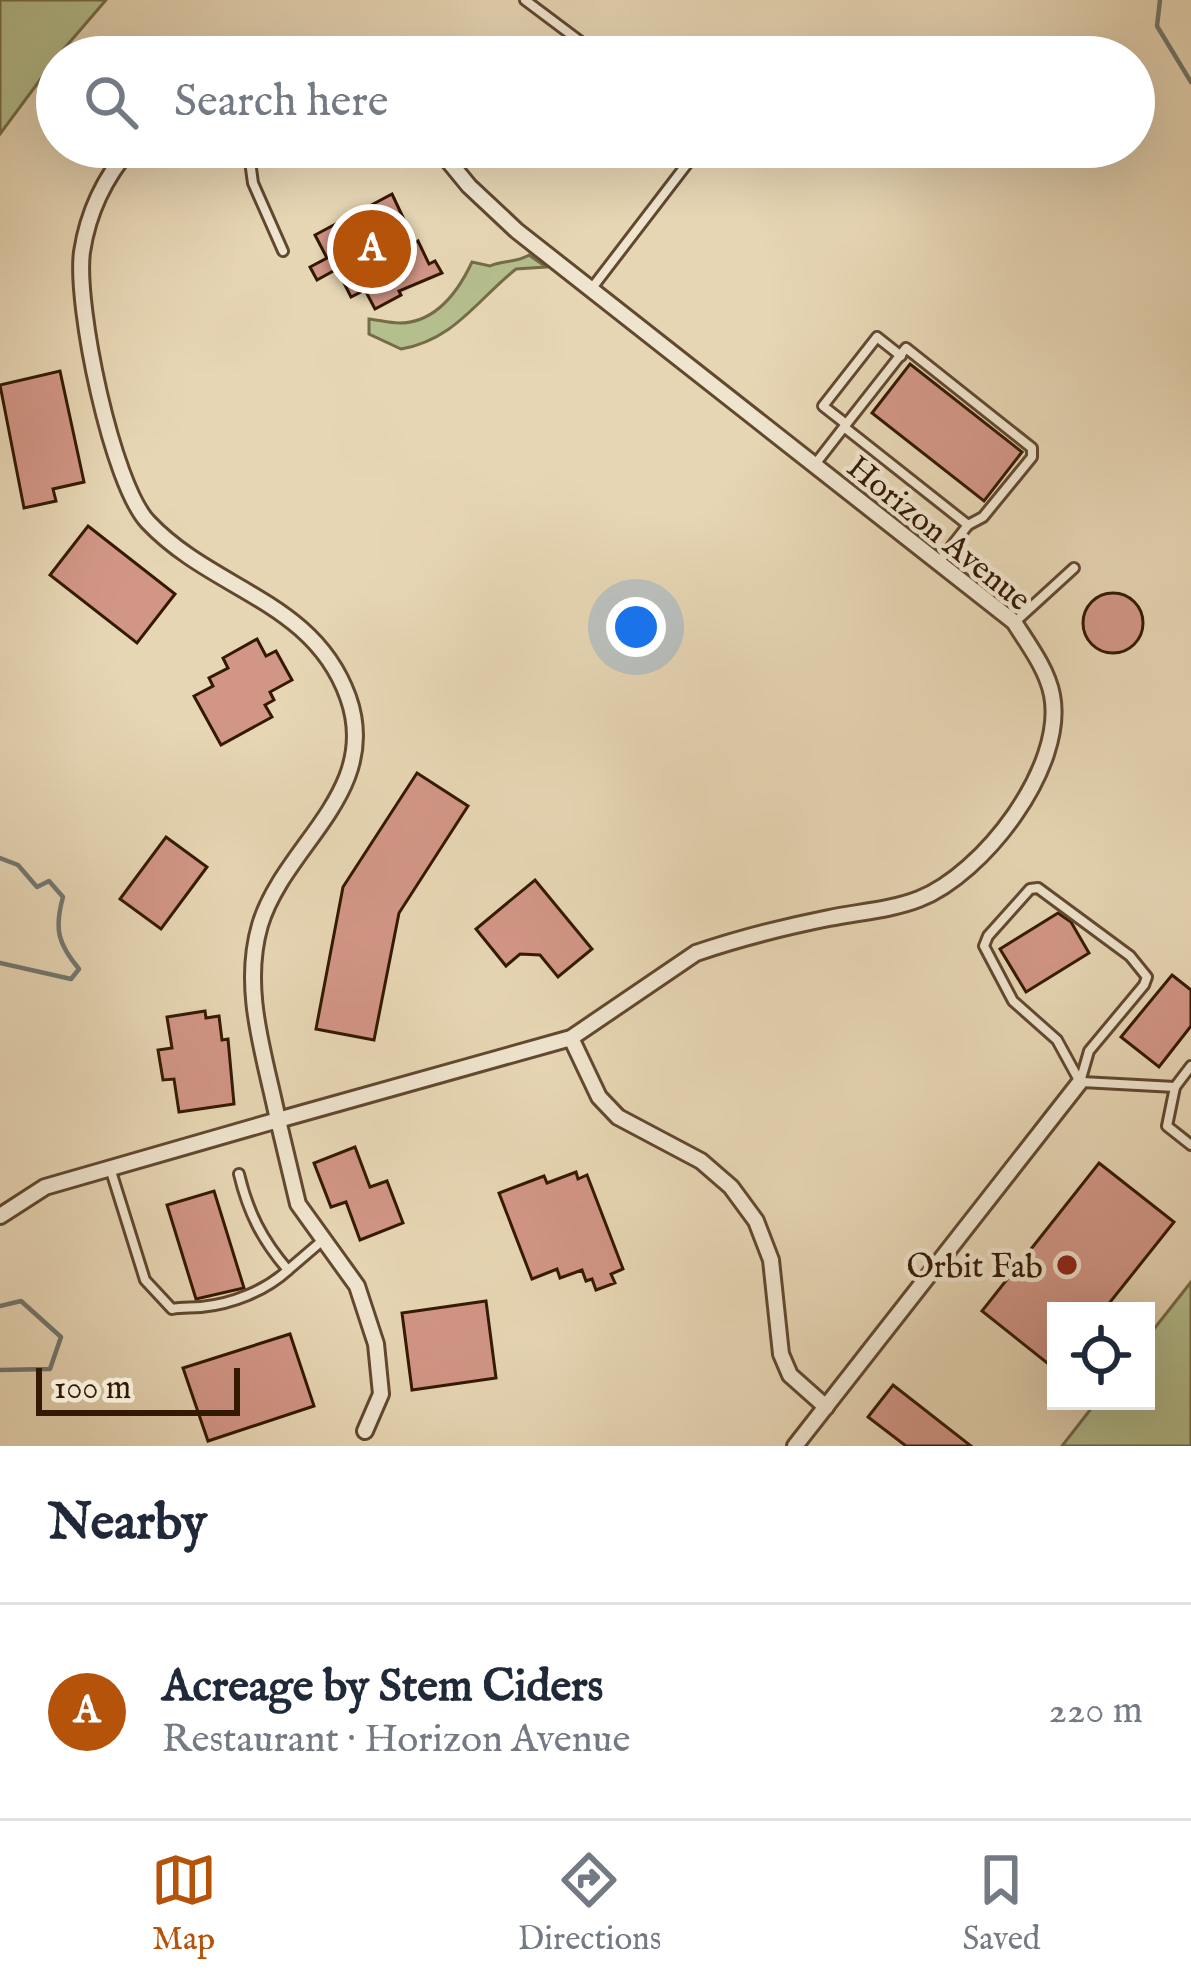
<!DOCTYPE html>
<meta charset="utf-8">
<style>
:root{--surface:#fff;--page:#f2f2f3;--text:#1f2937;--muted:#747a83;--line:#e0e1e3;--accent:#b45309}
body{margin:0;font-family:"IM FELL English",serif;background:var(--page);color:var(--text)}
.controls{position:absolute;right:36px;bottom:36px;display:grid;overflow:hidden;border-radius:0px;box-shadow:0 12px 48px #0002}
.controls button{width:108px;height:108px;display:grid;place-items:center;padding:0;border:0;border-bottom:3px solid var(--line);background:var(--surface);color:var(--text);font:60px sans-serif}
.scale{position:absolute;left:36px;bottom:30px;width:204px;box-sizing:border-box;padding-left:12px;border:6px solid #341903;border-top:0;font-size:33px;line-height:42px;white-space:nowrap;color:#341903;-webkit-text-stroke:9px #efe4ce;paint-order:stroke}
.you{position:absolute;left:636px;top:627px;width:42px;height:42px;margin:-30px;border:9px solid #fff;border-radius:50%;background:#1a73e8;box-shadow:0 0 0 18px #1a73e833}
.badge{display:grid;place-items:center;width:78px;height:78px;border-radius:50%;background:var(--accent);color:#fff;font-size:39px;font-weight:700}
.pin{position:absolute;translate:-50% -50%;border:6px solid #fff;box-shadow:0 3px 12px #0006}
.list{margin:0;padding:0;list-style:none}
h2{display:flex;justify-content:space-between;align-items:center;height:156px;margin:0;padding:0 48px;font-size:51px}
h2 small{font-size:39px;font-weight:400;color:var(--muted)}
.list li{display:grid;grid-template-columns:78px 1fr auto;gap:36px;align-items:center;box-sizing:border-box;height:216px;padding:0 48px;border-top:3px solid var(--line)}
.list b{display:block;font-size:45px;white-space:nowrap}
.list p{margin:0;font-size:39px;white-space:nowrap;color:var(--muted)}
.list em{font-size:39px;font-style:normal;color:var(--muted)}
.icon{flex:none;width:66px;height:66px;fill:none;stroke:currentColor;stroke-width:2;stroke-linecap:round;stroke-linejoin:round}
.map{position:relative;flex:none;width:1191px;height:1446px;overflow:hidden}
.search{position:absolute;background:var(--surface);box-shadow:0 12px 48px #0002;left:36px;right:36px;top:36px;height:132px;display:flex;align-items:center;gap:30px;box-sizing:border-box;padding:0 42px;border-radius:66px;color:var(--muted);font-size:45px}
.sheet{height:372px;background:var(--surface)}
nav{display:flex;justify-content:space-around;align-items:center;box-sizing:border-box;height:168px;border-top:3px solid var(--line);background:var(--surface);font-size:33px;color:var(--muted)}
nav a{display:grid;justify-items:center;gap:6px}
nav .on{color:var(--accent)}
.map>svg:first-child{display:block}
.green{fill:#b5be8d;stroke:#746c48;stroke-width:3}
.lines{fill:none;stroke-linecap:round;stroke-linejoin:round}
.stream{stroke:#737770;stroke-width:4.5}
.building{fill:#d29686;stroke:#341903;stroke-width:3}
.lane-casing{stroke:#61482f;stroke-width:14}
.street-casing{stroke:#61482f;stroke-width:20}
.lane{stroke:#efe4ce;stroke-width:8}
.street{stroke:#efe4ce;stroke-width:14}
.poi-dot{fill:#8f2418;stroke:#efe4ce;stroke-width:4.5}
.labels{text-anchor:middle;stroke-width:9;stroke-linejoin:round;paint-order:stroke}
.street-label{font-size:33px;fill:#341903;stroke:#efe4ce}
.poi-label{font-size:33px;fill:#341903;stroke:#efe4ce;text-anchor:end}
</style>
<div class="map">
<svg width="1191" height="1446" viewBox="0 0 1191 1446">
<rect width="100%" height="100%" fill="#e7d6b4"/>
<filter id="stains"><feTurbulence type="fractalNoise" baseFrequency=".00167" numOctaves="4"/><feColorMatrix values="0 0 0 0 .2 0 0 0 0 .09 0 0 0 0 .02 0 0 0 .5 -.17"/></filter>
<radialGradient id="worn" r=".72"><stop offset=".6" stop-color="#630" stop-opacity="0"/><stop offset="1" stop-color="#630" stop-opacity=".3"/></radialGradient>
<g class="green">
<path d="M0,0H106L57,57L0,134Z"/>
<path d="M529,255L546,267L516,269C477,300 454,340 401,349L369,334V319C379,320 389,323 399,323C436,323 458,292 472,262L490,266C503,260 517,263 529,255Z"/>
<path d="M1191,1282V1446H1062L1097,1401H1146V1339Z"/>
</g>
<g class="lines">
<g class="stream">
<path d="M1160,0L1157,26L1191,82"/>
<path d="M0,858L18,865L37,887L49,881L63,897C54,929 58,944 79,969L71,979L0,963"/>
<path d="M0,1306L21,1301L61,1337L50,1369L0,1370"/>
</g>
</g>
<g class="building">
<path d="M392,194L415,243L418,241L429,264L435,261L442,273L399,291L401,295L375,309L365,290L351,297L337,269L317,280L310,267L327,258L315,235Z"/>
<path d="M910,364L1022,452L984,501L872,413Z"/>
<path d="M60,371L84,482L53,489L56,501L24,508L0,385Z"/>
<path d="M88,526L175,594L137,643L50,575Z"/>
<circle cx="1113" cy="623" r="30"/>
<path d="M257,639L266,656L276,651L292,680L270,692L274,700L265,705L272,717L221,745L194,696L213,686L209,678L228,668L223,658Z"/>
<path d="M417,773L468,806L399,913L374,1040L316,1029L343,887Z"/>
<path d="M166,837L207,867L161,929L120,899Z"/>
<path d="M535,880L592,949L558,977L540,955L520,954L506,966L476,929Z"/>
<path d="M1058,913L1071,922L1089,953L1026,992L1000,949Z"/>
<path d="M1172,975L1191,990V1026L1159,1067L1121,1037Z"/>
<path d="M205,1011L206,1018L219,1016L222,1040L228,1039L234,1104L179,1112L174,1079L163,1080L158,1050L172,1048L167,1017Z"/>
<path d="M355,1147L370,1187L387,1181L403,1223L360,1240L346,1202L331,1207L314,1163Z"/>
<path d="M1099,1163L1174,1222L1103,1311H1056V1370L982,1311Z"/>
<path d="M576,1172L578,1179L587,1175L623,1269L611,1274L615,1283L596,1290L592,1279L586,1281L582,1270L560,1278L557,1269L532,1279L499,1193L544,1176L547,1183Z"/>
<path d="M214,1191L244,1288L196,1299L167,1205Z"/>
<path d="M486,1301L496,1378L412,1390L402,1313Z"/>
<path d="M290,1334L314,1406L208,1441L183,1368Z"/>
<path d="M893,1385L971,1446H906L868,1417Z"/>
</g>
<g class="lines">
<defs>
<g id="lane">
<path d="M525,0L601,57"/>
<path d="M248,147L253,183L283,251"/>
<path d="M592,288L700,147"/>
<path d="M846,424L823,406L877,337L901,356"/>
<path d="M844,427L906,348L1032,448V457L983,517L968,525"/>
<path d="M816,463L844,427L968,525L939,562"/>
<path d="M1016,621L1074,568"/>
<path d="M1038,888L1130,956L1147,977L1144,985L1089,1051L1080,1082L1057,1040L1013,1001L984,946L988,936L1030,889Z"/>
<path d="M1191,1066L1175,1087L1167,1126L1191,1145"/>
<path d="M1082,1082L1175,1087"/>
<path d="M110,1168L145,1280L172,1309C182,1307 190,1308 201,1307C232,1304 265,1291 288,1270"/>
<path d="M239,1174C248,1212 262,1240 288,1270L323,1240"/>
</g>
<g id="street">
<path d="M131,147C105,177 88,212 82,252C75,305 112,484 148,522C213,591 313,600 348,697C382,792 284,845 260,925C241,990 265,1056 278,1120L571,1038L696,953C740,938 784,927 829,918C858,912 891,910 919,899C983,874 1066,767 1052,695C1047,669 1028,644 1014,622L517,231L469,186L437,147"/>
<path d="M571,1038L599,1097L618,1117L701,1161L731,1187L756,1221L771,1260L781,1354L790,1375L826,1407"/>
<path d="M0,1216L45,1187L278,1120L298,1204L357,1286L376,1344L381,1394L365,1431"/>
<path d="M795,1446L1080,1082"/>
</g>
</defs>
<use href="#lane" class="lane-casing"/>
<use href="#street" class="street-casing"/>
<use href="#lane" class="lane"/>
<use href="#street" class="street"/>
</g>
<circle class="poi-dot" cx="1067" cy="1265" r="12"/>
<g class="labels">
<g class="street-label">
<text transform="translate(940 532) rotate(39)" y="12">Horizon Avenue</text>
</g>
<g class="poi-label">
<text x="1043" y="1277">Orbit Fab</text>
</g>
</g>
<rect width="100%" height="100%" filter="url(#stains)"/>
<rect width="100%" height="100%" fill="url(#worn)"/>
</svg>
<div class="controls">
<button><svg class="icon" aria-label="locate" viewBox="0 0 24 24"><circle cx="12" cy="12" r="6"/><path d="M12 2v4M12 18v4M2 12h4M18 12h4"/></svg></button>
</div>
<div class="scale">100 m</div>
<div class="you"></div>
<div class="pin badge" style="left:372px;top:249px">A</div>
<div class="search"><svg class="icon" aria-label="search" viewBox="0 0 24 24"><circle cx="10" cy="10" r="6"/><path d="M15 15l6 6"/></svg>Search here</div>
</div>
<section class="sheet">
<h2>Nearby<small></small></h2>
<ul class="list">
<li><span class="badge">A</span><div><b>Acreage by Stem Ciders</b><p>Restaurant · Horizon Avenue</p></div><em>220 m</em></li>
</ul>
</section>
<nav>
<a class="on"><svg class="icon" aria-label="map" viewBox="0 0 24 24"><path d="M3 6l6-2 6 2 6-2v14l-6 2-6-2-6 2zM9 4v14M15 6v14"/></svg>Map</a>
<a><svg class="icon" aria-label="directions" viewBox="0 0 24 24"><path d="M12 3l9 9-9 9-9-9zM9 14v-3h6M13 9l2 2-2 2"/></svg>Directions</a>
<a><svg class="icon" aria-label="saved" viewBox="0 0 24 24"><path d="M7 4h10v16l-5-4-5 4z"/></svg>Saved</a>
</nav>
